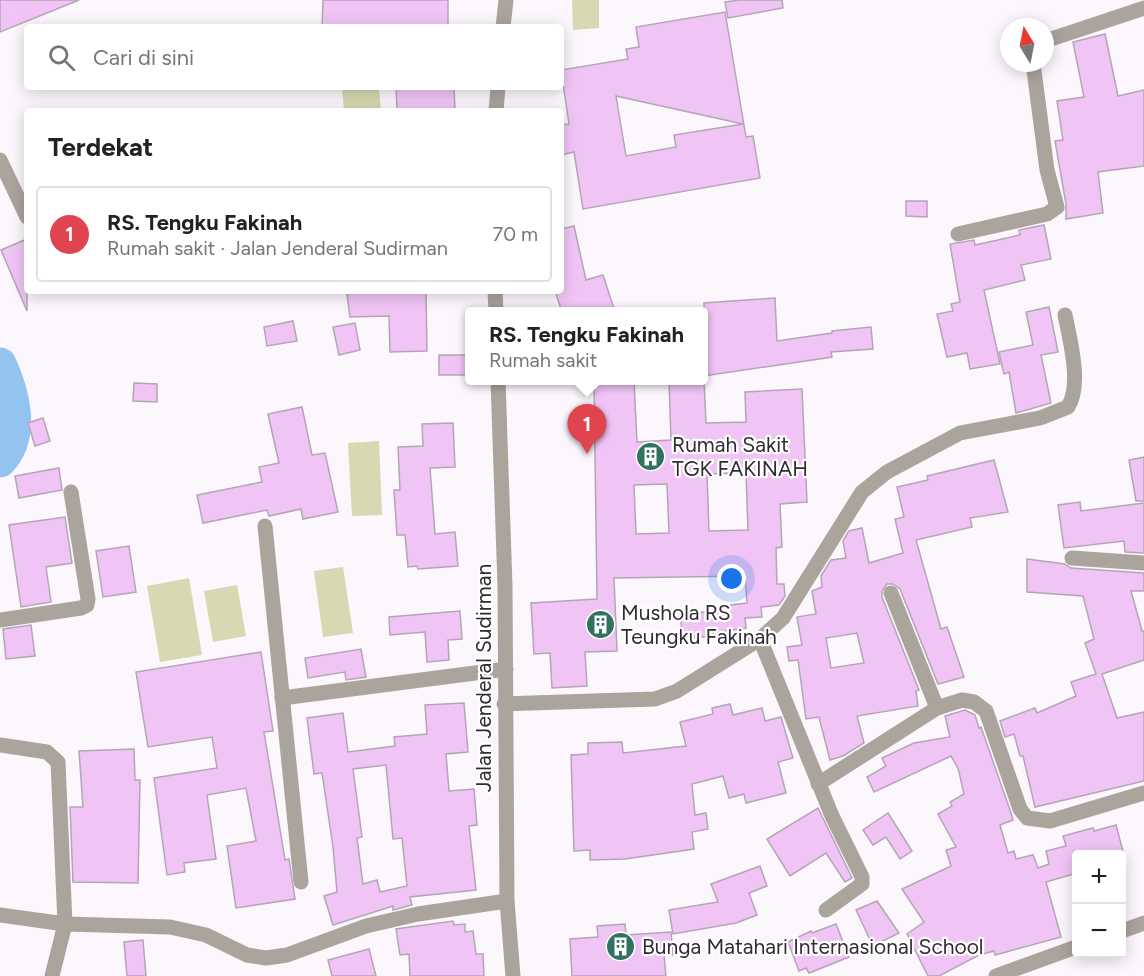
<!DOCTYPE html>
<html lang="id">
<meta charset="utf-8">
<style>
:root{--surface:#fff;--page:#f6f6f6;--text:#222;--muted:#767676;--line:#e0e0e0;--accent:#31715f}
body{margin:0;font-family:Figtree,sans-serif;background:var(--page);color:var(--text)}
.controls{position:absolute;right:18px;bottom:18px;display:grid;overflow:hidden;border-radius:6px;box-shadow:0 3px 15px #0003}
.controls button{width:54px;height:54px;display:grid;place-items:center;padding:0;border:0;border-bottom:2px solid var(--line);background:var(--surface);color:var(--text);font:30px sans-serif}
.compass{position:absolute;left:1000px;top:18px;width:54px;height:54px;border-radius:50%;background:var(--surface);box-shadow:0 3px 15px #0003;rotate:350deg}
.you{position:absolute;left:732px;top:579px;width:21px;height:21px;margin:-15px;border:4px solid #fff;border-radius:50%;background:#1a73e8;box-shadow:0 0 0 9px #1a73e833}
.badge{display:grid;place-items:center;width:39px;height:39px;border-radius:50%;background:var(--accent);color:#fff;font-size:20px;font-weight:700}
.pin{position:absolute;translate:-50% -50px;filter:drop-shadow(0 2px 3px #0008)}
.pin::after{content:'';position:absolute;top:32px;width:21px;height:18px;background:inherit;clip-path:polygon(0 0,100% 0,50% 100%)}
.popup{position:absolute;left:465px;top:307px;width:243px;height:78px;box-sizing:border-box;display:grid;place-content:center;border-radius:6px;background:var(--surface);filter:drop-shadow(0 2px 4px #0005);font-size:20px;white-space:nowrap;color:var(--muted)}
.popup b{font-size:22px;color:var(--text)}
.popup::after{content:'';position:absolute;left:50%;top:100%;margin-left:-12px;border:12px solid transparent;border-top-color:var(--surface)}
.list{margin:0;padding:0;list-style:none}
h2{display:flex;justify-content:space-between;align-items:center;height:78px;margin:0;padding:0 24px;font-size:26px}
h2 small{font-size:20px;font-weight:400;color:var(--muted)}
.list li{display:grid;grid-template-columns:39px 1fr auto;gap:18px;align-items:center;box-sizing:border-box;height:96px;margin:0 12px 12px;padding:0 12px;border:2px solid var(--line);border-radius:6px}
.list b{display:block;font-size:22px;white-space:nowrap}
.list p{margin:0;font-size:20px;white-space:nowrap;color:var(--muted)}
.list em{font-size:20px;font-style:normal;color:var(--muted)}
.icon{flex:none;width:33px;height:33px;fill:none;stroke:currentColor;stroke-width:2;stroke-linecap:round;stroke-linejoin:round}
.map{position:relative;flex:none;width:1144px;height:976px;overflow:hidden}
.search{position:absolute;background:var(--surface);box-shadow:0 3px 15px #0003;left:24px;top:24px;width:540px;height:66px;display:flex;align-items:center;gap:15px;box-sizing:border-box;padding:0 21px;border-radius:6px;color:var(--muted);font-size:22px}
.panel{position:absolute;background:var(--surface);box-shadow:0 3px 15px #0003;left:24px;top:108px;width:540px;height:186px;border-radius:6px}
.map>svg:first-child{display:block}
.green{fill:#d6d9b1}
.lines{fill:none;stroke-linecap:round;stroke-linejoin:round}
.river{stroke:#93c4f0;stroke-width:33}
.building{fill:#f0c5f6;stroke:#b4a5b6;stroke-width:1.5;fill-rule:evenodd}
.minor{stroke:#aba49d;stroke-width:15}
.tertiary{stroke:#aba49d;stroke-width:15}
.labels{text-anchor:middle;stroke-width:4.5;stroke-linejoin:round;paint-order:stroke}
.poi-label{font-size:21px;fill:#312b32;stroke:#fff;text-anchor:start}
.street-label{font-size:21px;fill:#312b32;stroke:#fff}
</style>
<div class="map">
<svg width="1144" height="976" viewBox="0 0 1144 976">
<rect width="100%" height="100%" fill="#fcf6fd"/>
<g class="green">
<path d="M572,0H599V28L573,30Z"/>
<path d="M342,87H379L381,111H344Z"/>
<path d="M379,441L382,515L352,516L348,443Z"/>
<path d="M343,567L353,633L323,637L314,571Z"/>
<path d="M189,578L202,655L160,662L147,586Z"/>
<path d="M237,585L246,636L213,642L204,591Z"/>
</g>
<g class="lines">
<path class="river" d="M0,364C13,392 25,435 0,461"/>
</g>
<g class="building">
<path d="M0,0H79L0,32Z"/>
<path d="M323,0H448V27H322Z"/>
<path d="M739,0H782L783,8L728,18L725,2Z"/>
<path d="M725,12L746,137L753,136L760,178L583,209L574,152L561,155V125L569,124L561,70L628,59L626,49L639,47L636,27ZM616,96L743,124L674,135L676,147L626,156Z"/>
<path d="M1105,34L1118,96L1144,90V166L1098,172L1103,213L1066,219V204L1055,141L1063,140L1057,101L1084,97L1073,42Z"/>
<path d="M396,87H454L455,111H397Z"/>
<path d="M906,201H927V217L906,216Z"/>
<path d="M1044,225L1051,259L1021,265L1025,280L984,290L1000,364L970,369L967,353L947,357L937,314L953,311L951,304L960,302L950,244L974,240L975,245L1020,235L1019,230Z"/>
<path d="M574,226L586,280L603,275L615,312H562L555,291H561V229Z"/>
<path d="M27,239V311L1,250Z"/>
<path d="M365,291H426L427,351L390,352L389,316L350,317L347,294Z"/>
<path d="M775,298L777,341L832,333V331L871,327L873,349L831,352L832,357L704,376V303Z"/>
<path d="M1049,307L1058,352L1041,355L1051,403L1016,413L1009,372L1004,374L999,352L1033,345L1026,312Z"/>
<path d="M293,321L297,341L267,346L264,327Z"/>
<path d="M355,323L360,350L339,355L333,327Z"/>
<rect x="439" y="355" width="27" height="20"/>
<path d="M594,381H634L637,442L671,440L669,381H704L706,423L746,422L745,392L802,389L807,502L780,504L782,547L776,548L777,584H784L785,596L779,605L761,607L762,617L745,618L746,628L713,633V636L683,639L680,615L730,609V605L747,603L745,576L614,578L617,651L585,652L587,686L552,688L550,653L534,654L531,603L597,599ZM746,473L748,530L709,531L707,474ZM667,484L669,533L636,534L634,485Z"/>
<path d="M134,383L157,384V402L133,401Z"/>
<path d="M302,407L312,455L325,453L338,512L303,519L301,509L269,516L267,510L203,523L197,495L262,482L259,467L279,463L268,414Z"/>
<path d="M43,418L50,441L35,446L28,423Z"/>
<path d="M453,423L455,467L430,468L435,534L455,532L458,566L418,569L417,566L408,567L405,535H397L394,490H400L398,447L423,446L422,424Z"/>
<path d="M1144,457V501H1136L1129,460Z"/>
<path d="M994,460L1008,512L970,518L972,527L916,540L941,629L947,627L964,677L938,684L900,589L893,584H887L882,591V597L919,690L916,691L918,706L857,716L864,743L843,756L830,760L819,717L806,719L798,660L789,661L787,647L802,645L797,617L816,614L812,591L822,587L821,576L831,560L846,558L843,541L849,531L862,528L869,563L903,553L895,519L904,517L897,487L928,480L927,476ZM857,633L864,663L831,668L826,638Z"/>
<path d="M59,468L62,490L19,498L15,476Z"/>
<path d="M1080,502L1081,511L1144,503V553L1125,552L1124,541L1064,548L1058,505Z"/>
<path d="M65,517L72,563L46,567L51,602L21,607L9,525Z"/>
<path d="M129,546L136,592L103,597L96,551Z"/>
<path d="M1027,559L1065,564L1071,568L1144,573V591H1131L1142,631H1144V660L1102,674L1117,718L1144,712V781L1035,807L1023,756H1020L1014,734L1005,737L1000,721L1035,708L1037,713L1076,696L1071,682L1096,674L1085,643L1094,639L1083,596L1027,592Z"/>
<path d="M460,611L462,639L448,640L449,660L427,662L425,632L390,635L389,617Z"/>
<path d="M31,625L35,656L6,659L3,629Z"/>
<path d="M361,649L366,677L346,680L345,672L308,678L305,658Z"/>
<path d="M261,652L273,731L264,732L285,860L289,859L295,899L236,908L227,846L256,841L246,788L207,795L216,859L184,863L185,872L167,875L154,778L217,768L212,737L148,747L136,672Z"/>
<path d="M464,703L468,752L446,754L449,791L474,789L477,825L469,826L476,890L410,897L412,905L393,910V906L333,925L324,896L337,892L333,847L322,773L314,774L307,718L343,713L348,752L395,746L394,737L427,734L425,705ZM386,765L393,839L402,838L407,886L380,892L377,880L363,884L357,838L362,837L353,769Z"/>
<path d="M730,704L733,715L762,708L765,721L781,717L793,758L778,762L786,793L746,803L744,794L729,798L723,776L692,784L695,815L706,813L708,829L692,832L694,849L625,859L590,860V850L574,851L571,755L588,754V743L622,742L623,753L686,746L680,722L713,714L712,708Z"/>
<path d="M965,710L975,715L979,728L981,727L1011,813L1013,820L1000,825L1008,853L1014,851L1016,859L1033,855L1038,868L1049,864L1046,851L1066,846L1063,836L1093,828L1094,831L1116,825L1124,855H1077V873L1046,882L1061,937L995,955L994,951L979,955L939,976H928L907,934L924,922L902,889L951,866L946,850L956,847L938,814L952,806L950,802L964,794L958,768L951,756L874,792L867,777L886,766L882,758L914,743L950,737L945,716Z"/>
<path d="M134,749L135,780H140L138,883L73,882L70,807H83L79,751Z"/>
<path d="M818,808L852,878L845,882L826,853L790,876L767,839Z"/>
<path d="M888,813L912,851L900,859L886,837L873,845L863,830Z"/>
<path d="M760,866L767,886L749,893L757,915L736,923L673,934L669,910L718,902L711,884Z"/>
<path d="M877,901L899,933L873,946L856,910Z"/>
<path d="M453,921L454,925L465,924V932L473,931L476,954H483L484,976H410L409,954L400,955L396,929Z"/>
<path d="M625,924L626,935L671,932L673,955H664L666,976H572L570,939L598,937L597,926Z"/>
<path d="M836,924L849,957L809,973L806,968L799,971L788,942L811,931L812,933Z"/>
<path d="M143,940L146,976H127L124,942Z"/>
<path d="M369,949L376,976H332L328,960Z"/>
</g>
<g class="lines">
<g class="minor">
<path d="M1045,41L1144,8"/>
<path d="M0,160L27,217"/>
<path d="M958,234L1047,214L1057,207L1047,170L1033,63"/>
<path d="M265,526L301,882"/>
<path d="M1072,558L1144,563"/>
<path d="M891,593L937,708"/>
<path d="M0,620L81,608L87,605L88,599L71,492"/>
<path d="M760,639L832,816L862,877V884L826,910"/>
<path d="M282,698L506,669"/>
<path d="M504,704L655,699L677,691L760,639L783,618L862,492L887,472L960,433L1040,418L1068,407C1082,385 1070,340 1065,315"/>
<path d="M0,745L47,752L58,762L65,924L52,976"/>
<path d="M818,784L937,708L962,700L974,702L986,711L1020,809L1027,818L1050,821L1144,793"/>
<path d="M0,915L65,924L170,927L206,935L247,955L266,958L287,955L366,926L418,914L507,901"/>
<path d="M1122,931L1144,923"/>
<path d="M996,976L1076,947"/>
</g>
<g class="tertiary">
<path d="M503,27L506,0"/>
<path d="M496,111L498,87"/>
<path d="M495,291L496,312"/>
<path d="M498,380L505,586L507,901L513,976"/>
</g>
</g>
<defs>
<symbol id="building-disc" viewBox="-11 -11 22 22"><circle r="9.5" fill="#31715f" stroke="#fff"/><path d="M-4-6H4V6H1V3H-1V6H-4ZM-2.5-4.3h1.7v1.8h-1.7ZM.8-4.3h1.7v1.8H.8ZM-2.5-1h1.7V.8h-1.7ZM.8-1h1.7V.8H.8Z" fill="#fff"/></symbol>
</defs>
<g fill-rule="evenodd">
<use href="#building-disc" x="634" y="440" width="33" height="33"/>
<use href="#building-disc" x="584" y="608" width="33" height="33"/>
<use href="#building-disc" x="604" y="930" width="33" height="33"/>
</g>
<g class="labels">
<g class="poi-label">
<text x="672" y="452">Rumah Sakit<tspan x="672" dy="24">TGK FAKINAH</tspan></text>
<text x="621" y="620">Mushola RS<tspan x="621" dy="24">Teungku Fakinah</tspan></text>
<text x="642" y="954">Bunga Matahari Internasional School</text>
</g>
<g class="street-label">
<text transform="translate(484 678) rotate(-90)" y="7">Jalan Jenderal Sudirman</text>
</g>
</g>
</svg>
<div class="controls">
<button>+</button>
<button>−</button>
</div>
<svg class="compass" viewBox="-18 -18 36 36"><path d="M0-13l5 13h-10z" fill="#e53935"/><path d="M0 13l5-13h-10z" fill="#767676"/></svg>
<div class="you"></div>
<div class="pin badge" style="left:587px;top:454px;background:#e0444e">1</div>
<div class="popup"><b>RS. Tengku Fakinah</b>Rumah sakit</div>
<div class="search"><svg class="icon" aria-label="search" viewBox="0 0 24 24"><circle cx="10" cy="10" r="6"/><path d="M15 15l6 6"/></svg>Cari di sini</div>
<section class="panel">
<h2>Terdekat<small></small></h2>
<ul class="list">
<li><span class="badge" style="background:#e0444e">1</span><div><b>RS. Tengku Fakinah</b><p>Rumah sakit · Jalan Jenderal Sudirman</p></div><em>70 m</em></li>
</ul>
</section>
</div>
